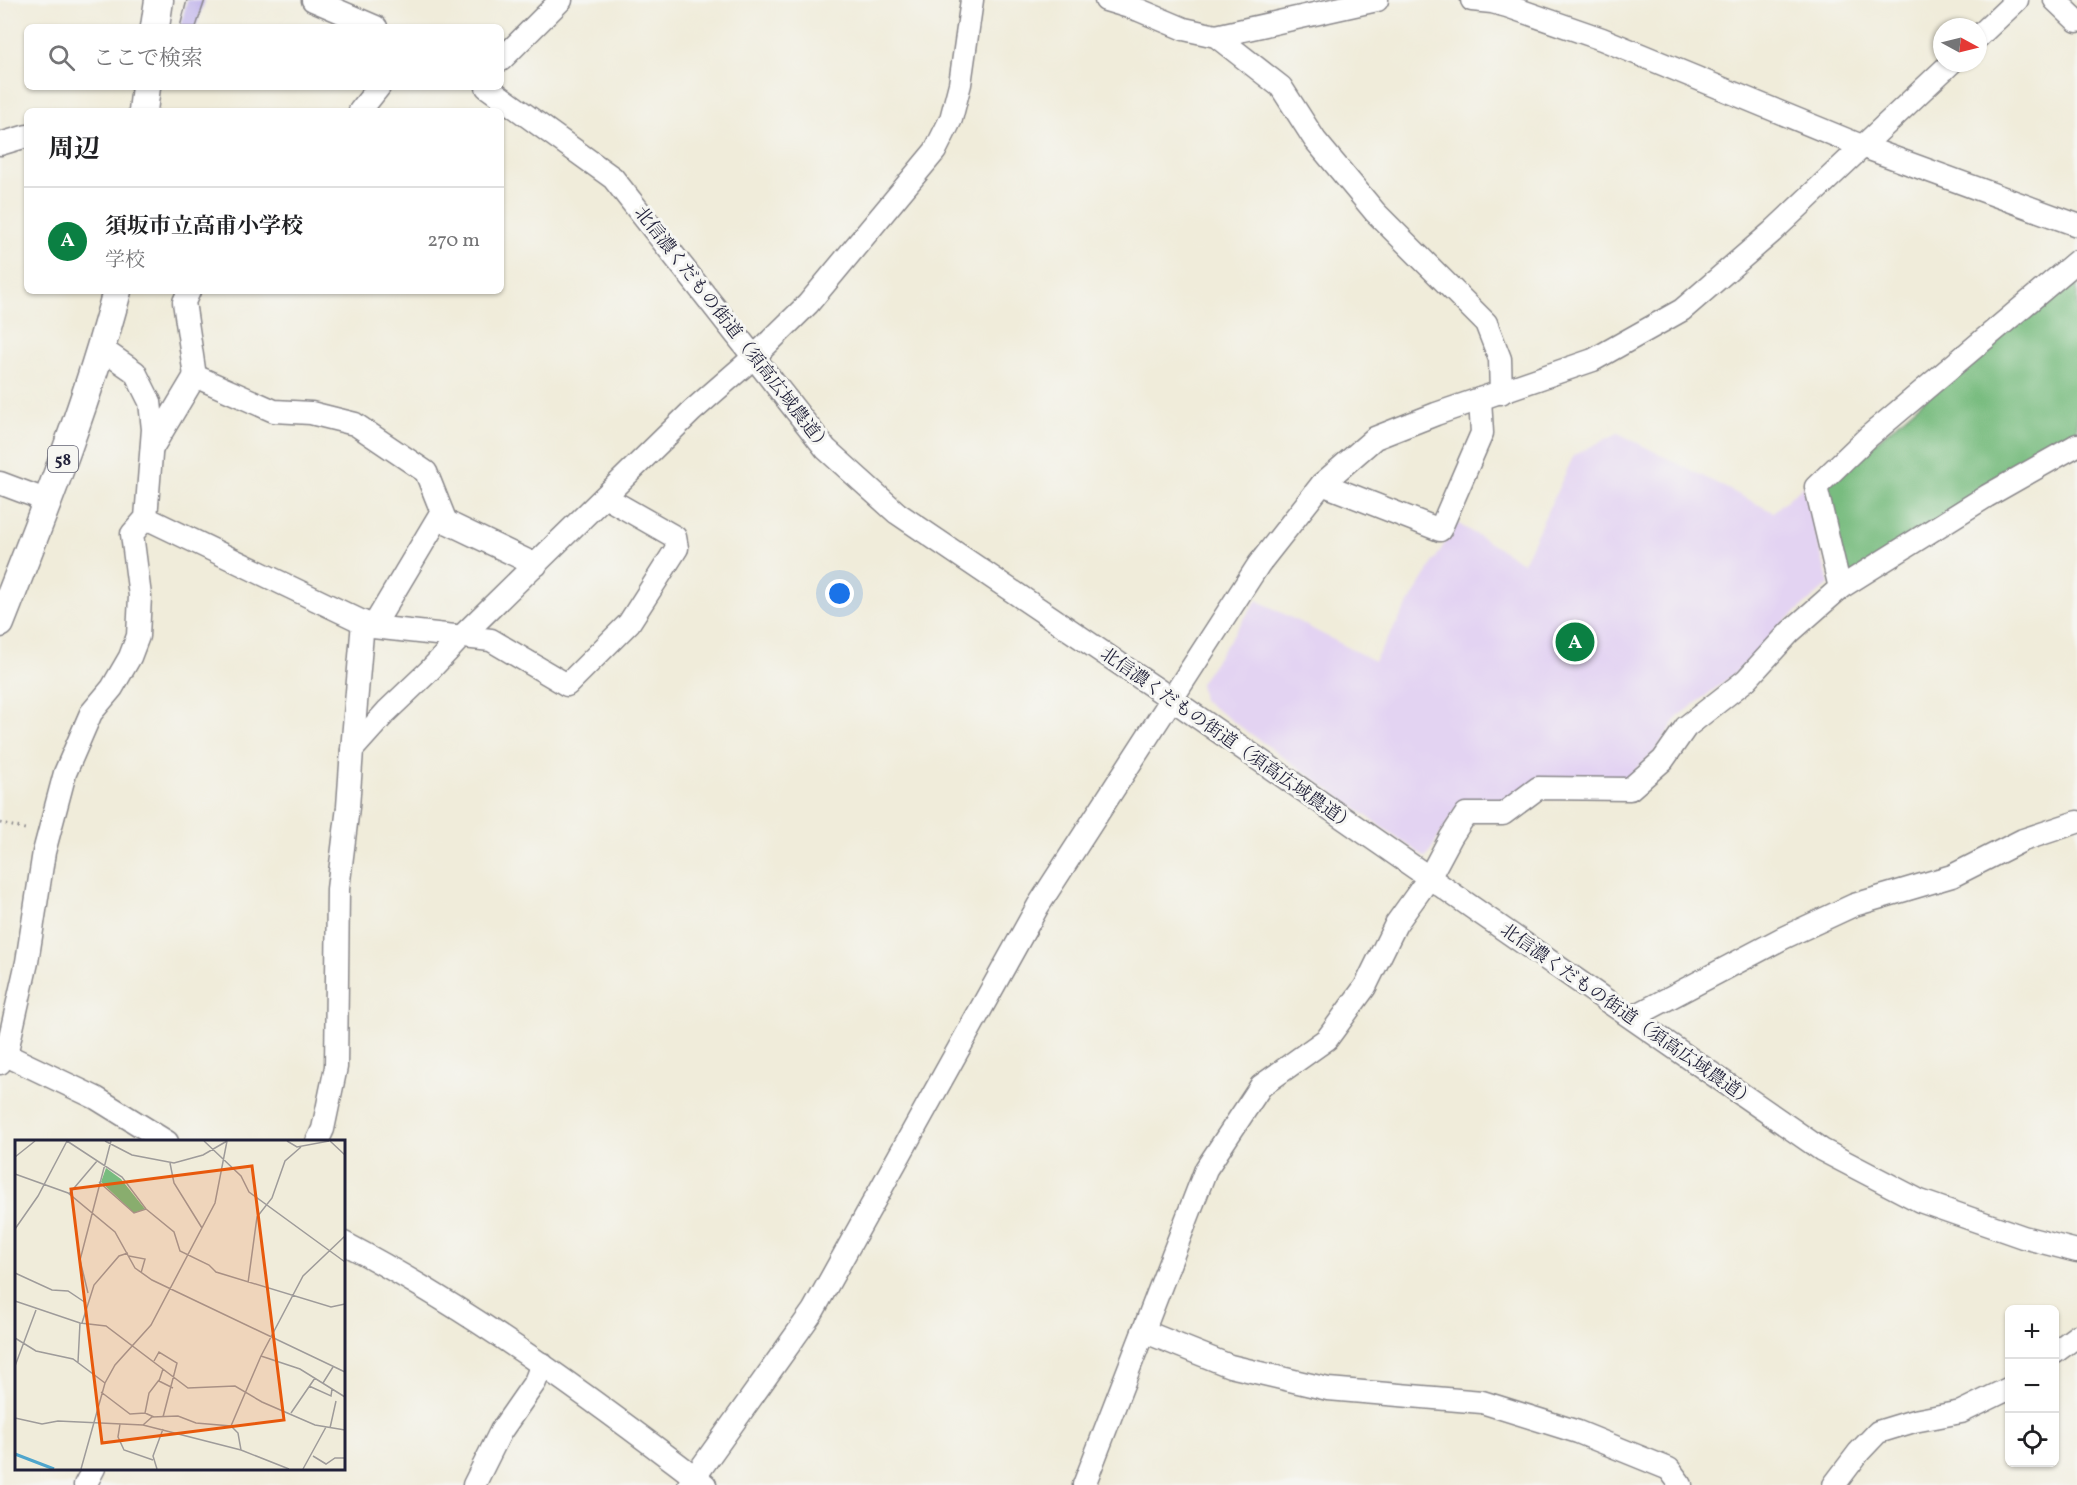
<!DOCTYPE html>
<html lang="ja">
<meta charset="utf-8">
<style>
:root{--surface:#fff;--page:#f6f6f6;--text:#202124;--muted:#757577;--line:#e0e0e0;--accent:#0b8043}
body{margin:0;font-family:Vollkorn,"Noto Serif JP",serif;background:var(--page);color:var(--text)}
.controls{position:absolute;right:18px;bottom:18px;display:grid;overflow:hidden;border-radius:9px;box-shadow:0 2px 4px #0004}
.controls button{width:54px;height:54px;display:grid;place-items:center;padding:0;border:0;border-bottom:2px solid var(--line);background:var(--surface);color:var(--text);font:30px sans-serif}
.compass{position:absolute;left:1933px;top:18px;width:54px;height:54px;border-radius:50%;background:var(--surface);box-shadow:0 2px 4px #0004;rotate:97deg}
.you{position:absolute;left:840px;top:594px;width:21px;height:21px;margin:-15px;border:4px solid #fff;border-radius:50%;background:#1a73e8;box-shadow:0 0 0 9px #1a73e833}
.badge{display:grid;place-items:center;width:39px;height:39px;border-radius:50%;background:var(--accent);color:#fff;font-size:20px;font-weight:700}
.pin{position:absolute;translate:-50% -50%;border:3px solid #fff;box-shadow:0 2px 6px #0006}
.list{margin:0;padding:0;list-style:none}
h2{display:flex;justify-content:space-between;align-items:center;height:78px;margin:0;padding:0 24px;font-size:26px}
h2 small{font-size:20px;font-weight:400;color:var(--muted)}
.list li{display:grid;grid-template-columns:39px 1fr auto;gap:18px;align-items:center;box-sizing:border-box;height:108px;padding:0 24px;border-top:2px solid var(--line)}
.list b{display:block;font-size:22px;white-space:nowrap}
.list p{margin:0;font-size:20px;white-space:nowrap;color:var(--muted)}
.list em{font-size:20px;font-style:normal;color:var(--muted)}
.icon{flex:none;width:33px;height:33px;fill:none;stroke:currentColor;stroke-width:2;stroke-linecap:round;stroke-linejoin:round}
.map{position:relative;flex:none;width:2077px;height:1485px;overflow:hidden}
.search{position:absolute;background:var(--surface);box-shadow:0 2px 4px #0004;left:24px;top:24px;width:480px;height:66px;display:flex;align-items:center;gap:15px;box-sizing:border-box;padding:0 21px;border-radius:9px;color:var(--muted);font-size:22px}
.panel{position:absolute;background:var(--surface);box-shadow:0 2px 4px #0004;left:24px;top:108px;width:480px;height:186px;border-radius:9px}
.map>svg:first-child{display:block}
.built{fill:#e3d3f2}
.forest{fill:#78bc7f;stroke:#4d6f5d;stroke-width:1.5}
.building{fill:#b1a0e9}
.lines{fill:none;stroke-linecap:round;stroke-linejoin:round}
.minor-casing{stroke:#89878a;stroke-width:25}
.major-casing{stroke:#89878a;stroke-width:31}
.path{stroke:#89878a;stroke-width:3;stroke-dasharray:1.5 4.5;stroke-linecap:butt}
.minor{stroke:#fff;stroke-width:22}
.major{stroke:#fff;stroke-width:28}
.labels{text-anchor:middle;stroke-width:6;stroke-linejoin:round;paint-order:stroke}
.shield{fill:#f6f6f2;stroke:#626272;stroke-width:1.5}
.shield-label{font-size:16px;font-weight:bold;fill:#22223b}
.street-label{font-size:18px;fill:#22223b;stroke:#f6f6f2}
.inset-river{fill:none;stroke:#4fa5cc;stroke-width:3}
.inset-road{fill:none;stroke:#9e9b9a;stroke-width:1.5}
.view{fill:#e8590c;fill-opacity:0.15;stroke:#e8590c;stroke-width:3}
.inset-edge{fill:none;stroke:#22223b;stroke-width:3}
</style>
<div class="map">
<svg width="2077" height="1485" viewBox="0 0 2077 1485">
<rect width="100%" height="100%" fill="#f6f6f2"/>
<filter id="ink" filterUnits="userSpaceOnUse"><feTurbulence type="fractalNoise" baseFrequency=".0167" numOctaves="2"/><feDisplacementMap in="SourceGraphic" scale="12" xChannelSelector="R" yChannelSelector="G"/><feConvolveMatrix kernelMatrix="1 2 1 2 8 2 1 2 1" color-interpolation-filters="sRGB"/></filter>
<filter id="wash" filterUnits="userSpaceOnUse"><feTurbulence type="fractalNoise" baseFrequency=".008" numOctaves="4" result="noise"/><feDisplacementMap in="SourceGraphic" scale="24" xChannelSelector="R" yChannelSelector="G"/><feGaussianBlur stdDeviation="1.35" result="paint"/><feColorMatrix in="noise" values="0 0 0 0 0 0 0 0 0 0 0 0 0 0 0 0 0 1.4 0 .05"/><feComposite in="paint" operator="in"/></filter>
<g filter="url(#wash)">
<rect width="100%" height="100%" fill="#f0ecda"/>
<path class="built" d="M1618,433L1773,512L1803,486L1829,584L1783,623L1739,670L1678,717L1654,753L1624,780L1500,804L1457,807L1426,858L1203,700L1200,683L1257,600L1374,661L1457,523L1523,563L1574,455Z"/>
<path class="forest" d="M2077,268V430L1843,581L1821,489Z"/>
<g id="blocks">
<path class="building" d="M187,0H205L196,27H180Z"/>
</g>
</g>
<g filter="url(#ink)">
<use href="#blocks" fill-opacity="0" stroke="#89878a" stroke-width="1.5"/>
<g class="lines">
<defs>
<g id="minor">
<path d="M313,0L376,27"/>
<path d="M1106,0L1139,10L1184,29L1216,36L1281,87L1315,140L1375,212L1486,323L1500,359L1501,393"/>
<path d="M1472,0L1492,2L1507,6L1602,39L1864,147L2077,225"/>
<path d="M2055,0L2077,21"/>
<path d="M1216,36L1377,0"/>
<path d="M1978,37L2017,0"/>
<path d="M501,60L561,0"/>
<path d="M487,87L613,178L826,449L897,513L1173,700L1822,1150L1920,1201L2023,1237L2077,1251"/>
<path d="M360,111L379,87"/>
<path d="M0,144L27,136"/>
<path d="M189,291L184,302L195,376"/>
<path d="M152,448L195,376L274,411L311,413L355,424L426,472L446,522"/>
<path d="M0,483L48,501"/>
<path d="M1322,484L1440,530L1482,433L1480,399"/>
<path d="M146,518L373,627L491,640L567,685L629,623L677,548L675,537L605,497"/>
<path d="M1840,588L1987,496L2077,445"/>
<path d="M373,627L438,518L536,565"/>
<path d="M352,750L363,622"/>
<path d="M1633,1017L1783,938L1854,905L1952,876L2023,840L2077,822"/>
<path d="M6,1055L96,1098L167,1142"/>
<path d="M0,1063L6,1055L27,962L44,852L65,773L91,713L112,688L130,657L138,636L140,596L132,534L146,518L153,429L150,402L135,372L102,349"/>
<path d="M317,1142L323,1129L336,1067L338,889L348,807L352,750L387,711L428,672L462,636L692,411L754,357L808,304L935,151L951,119L960,84L972,0"/>
<path d="M344,1243C472,1310 590,1397 705,1485"/>
<path d="M1143,1331L1230,1366L1328,1389L1482,1402L1578,1432L1669,1469L1681,1485"/>
<path d="M2054,1353L2077,1336"/>
<path d="M85,1485L94,1468"/>
<path d="M474,1485L501,1431L535,1382L542,1364"/>
<path d="M689,1485L813,1311L1038,906L1259,564L1322,484L1375,438L1436,414L1593,360L1682,310L1772,232L1951,63"/>
<path d="M1084,1485L1206,1169L1261,1086L1327,1039L1365,987L1396,924L1429,878L1451,837L1466,814H1503L1538,788L1630,789L1663,760L1686,727L1746,680L1790,632L1840,588L1816,487L1868,437L2077,261"/>
<path d="M1834,1485L1859,1452L1878,1432L1914,1421L1961,1412L2010,1388"/>
</g>
<g id="major">
<path d="M155,27L159,0"/>
<path d="M143,111L146,87"/>
<path d="M0,623C43,514 87,405 117,291"/>
</g>
</defs>
<use href="#minor" class="minor-casing"/>
<use href="#major" class="major-casing"/>
<path class="path" d="M0,823L29,830"/>
<use href="#minor" class="minor"/>
<use href="#major" class="major"/>
</g>
</g>
<g class="labels">
<rect class="shield" x="48" y="446" width="30" height="26" rx="4.5"/>
<g class="shield-label">
<text x="63" y="465">58</text>
</g>
<g class="street-label">
<text transform="translate(733 329) rotate(52)" y="6">北信濃くだもの街道（須高広域農道）</text>
<text transform="translate(1228 739) rotate(35)" y="6">北信濃くだもの街道（須高広域農道）</text>
<text transform="translate(1628 1015) rotate(35)" y="6">北信濃くだもの街道（須高広域農道）</text>
</g>
</g>
<g transform="translate(15 1140)">
<rect width="330" height="330" fill="#f0ecda"/>
<path d="M91,28L106,39L130,69L119,73L86,42Z" fill="#78bc7f"/>
<path class="inset-river" d="M0,314L39,329"/>
<path class="inset-road" d="M52,1L107,37L131,69M90,1L117,15L159,23L188,15L212,1M189,1L226,36L234,52L330,122M272,1L282,7L314,1M315,1L330,15M0,17L20,1M155,23L159,43L187,88M0,34L53,53L100,92L120,128L137,140L330,232M84,42L119,73L131,69L159,92L165,111L194,125L201,132L316,167L330,164M54,54L82,21M0,89L23,56L52,1M114,116L130,119L126,133M0,133L37,150L53,151L71,163M233,143L242,77L257,58L270,21L286,7M73,153L65,120L96,1M0,161L65,183L91,186L173,248L220,246L247,262L300,285L330,290M67,183L79,145L104,116L113,113M0,198L21,211L58,219L90,243M246,216L285,229L330,257M139,221L144,212L162,223L148,277M63,222L65,183M0,226L21,170M148,229L144,241L158,248M308,243L318,227M294,246L316,256L317,249M86,252L115,274L130,273M276,273L300,238M139,277L130,273L134,253L144,240M0,278L27,284L43,281L128,285L226,310L274,329M105,284L103,297L109,310L138,320M128,285L137,277L163,276L181,283L216,286L223,293L226,310M216,286L246,216L288,136L330,96M315,288L321,261M298,316L311,324L320,318H330M66,329L90,243L100,225L136,185L200,63L212,1M142,329L138,316L148,289M288,329L311,287"/>
<path class="view" d="M237,26L269,280L87,303L56,49Z"/>
<rect width="330" height="330" class="inset-edge"/>
</g>
</svg>
<div class="controls">
<button>+</button>
<button>−</button>
<button><svg class="icon" aria-label="locate" viewBox="0 0 24 24"><circle cx="12" cy="12" r="6"/><path d="M12 2v4M12 18v4M2 12h4M18 12h4"/></svg></button>
</div>
<svg class="compass" viewBox="-18 -18 36 36"><path d="M0-13l5 13h-10z" fill="#e53935"/><path d="M0 13l5-13h-10z" fill="#757577"/></svg>
<div class="you"></div>
<div class="pin badge" style="left:1575px;top:642px">A</div>
<div class="search"><svg class="icon" aria-label="search" viewBox="0 0 24 24"><circle cx="10" cy="10" r="6"/><path d="M15 15l6 6"/></svg>ここで検索</div>
<section class="panel">
<h2>周辺<small></small></h2>
<ul class="list">
<li><span class="badge">A</span><div><b>須坂市立高甫小学校</b><p>学校</p></div><em>270 m</em></li>
</ul>
</section>
</div>
